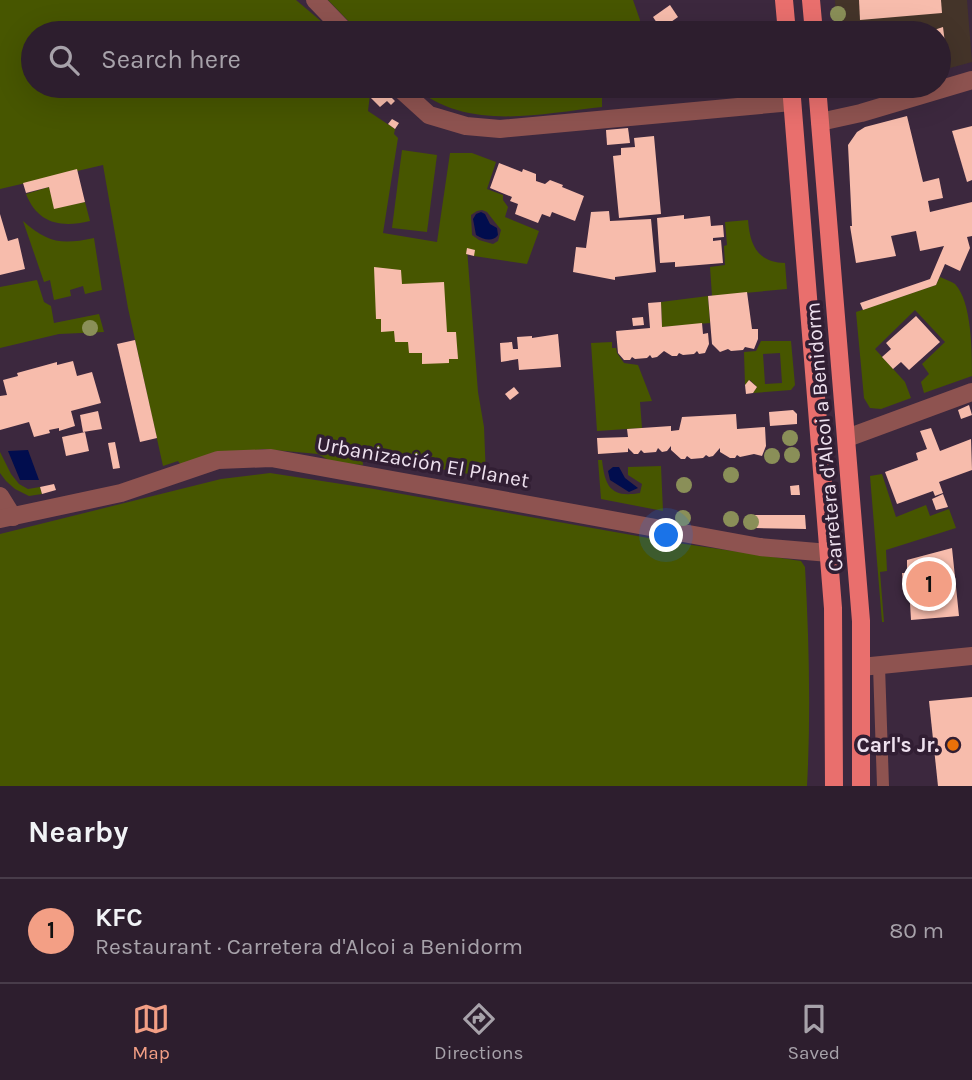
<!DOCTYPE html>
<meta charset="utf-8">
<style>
:root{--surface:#2d1e2e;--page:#352736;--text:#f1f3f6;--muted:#a7a2aa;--line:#483c4a;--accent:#f39f85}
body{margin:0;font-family:Karla,sans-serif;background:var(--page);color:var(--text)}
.you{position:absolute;left:667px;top:536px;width:24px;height:24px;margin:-18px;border:5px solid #fff;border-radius:50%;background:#1a73e8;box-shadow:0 0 0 10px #1a73e833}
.badge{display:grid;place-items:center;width:46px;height:46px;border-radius:50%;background:var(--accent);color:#111;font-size:23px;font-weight:700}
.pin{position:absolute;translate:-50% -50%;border:4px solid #fff;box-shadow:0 2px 7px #0006}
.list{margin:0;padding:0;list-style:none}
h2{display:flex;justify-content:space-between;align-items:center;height:91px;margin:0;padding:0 28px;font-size:30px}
h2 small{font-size:23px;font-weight:400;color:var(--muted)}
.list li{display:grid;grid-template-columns:46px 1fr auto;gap:21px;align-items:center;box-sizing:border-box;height:105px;padding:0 28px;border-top:2px solid var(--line)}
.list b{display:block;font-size:26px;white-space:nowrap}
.list p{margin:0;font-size:23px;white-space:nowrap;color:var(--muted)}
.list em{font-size:23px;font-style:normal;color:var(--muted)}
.icon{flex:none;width:38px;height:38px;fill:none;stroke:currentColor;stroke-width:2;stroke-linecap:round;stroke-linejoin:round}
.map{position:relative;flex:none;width:972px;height:786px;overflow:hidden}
.search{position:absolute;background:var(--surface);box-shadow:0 7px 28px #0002;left:21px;right:21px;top:21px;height:77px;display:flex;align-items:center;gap:18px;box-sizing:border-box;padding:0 24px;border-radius:38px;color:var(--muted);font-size:26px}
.sheet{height:196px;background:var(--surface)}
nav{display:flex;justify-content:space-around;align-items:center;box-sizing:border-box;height:98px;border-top:2px solid var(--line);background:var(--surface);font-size:19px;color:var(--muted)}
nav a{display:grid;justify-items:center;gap:4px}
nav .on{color:var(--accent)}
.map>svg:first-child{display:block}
.industrial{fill:#443429}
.green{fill:#475600;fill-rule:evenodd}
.water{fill:#010d4e}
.building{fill:#f7bcac}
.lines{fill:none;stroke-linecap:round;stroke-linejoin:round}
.lane{stroke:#8e5350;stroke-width:12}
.street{stroke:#8e5350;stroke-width:18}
.primary{stroke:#e96f6d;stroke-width:18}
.tree{fill:#8a8f58}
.food-dot{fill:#e8710a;stroke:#311e33;stroke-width:2.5}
.labels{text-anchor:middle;stroke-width:7;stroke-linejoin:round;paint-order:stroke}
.street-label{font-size:21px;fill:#eee1ef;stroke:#311e33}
.poi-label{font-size:21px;font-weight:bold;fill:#eee1ef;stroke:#311e33;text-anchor:end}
</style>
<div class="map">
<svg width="972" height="786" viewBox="0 0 972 786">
<rect width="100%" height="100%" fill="#3c283e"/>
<path class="industrial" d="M835,0H967L972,62L939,71V33H837Z"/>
<g class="green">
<path d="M0,0H296L335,33H33V86H371L368,111L395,129L394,134L398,138L383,233L437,242L450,153H472L496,162L487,189L503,195V200L508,207L505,217L539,231L527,264L474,256V250L467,249L478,392L484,427L486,477L362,455L363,465L332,462L318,454L263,449L181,465L178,461L163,466L128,308L103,165L0,189ZM482,210L487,212L501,230L498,241L493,244L479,240L472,235L471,215L477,211Z"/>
<path d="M328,0H633L640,20L639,33H360Z"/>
<path d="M413,86H638V87L618,89L609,97L602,98V107C538,114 466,132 413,86Z"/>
<path d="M402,150L437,155L427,232L392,228Z"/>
<path d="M49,187L55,208L85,202L90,221C61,228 38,224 26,194Z"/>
<path d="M748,220C750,245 757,262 785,263L787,289L712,296L710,267L725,265L724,246L727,245L725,222Z"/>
<path d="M23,221C48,243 61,245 94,238L102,290L85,294L83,286L70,290L71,296L54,300L50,280L44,282Z"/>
<path d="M940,277C944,279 951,281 955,284C972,302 972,352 972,376L924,393L921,382L929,374L922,364L945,342L915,310L875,349L905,382L911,398L881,409L870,408L864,398L856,312L936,285Z"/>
<path d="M37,280L44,302L51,306L54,323L99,314L104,332L59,334L0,348V287Z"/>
<path d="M708,296L710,323L662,327L661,302Z"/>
<path d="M761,341H791L795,385L791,390L753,393L757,387L750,380L745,385L744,352L756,351ZM780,353L782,383L765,384L763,354Z"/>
<path d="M612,342V348H616L617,353L624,363L638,365L652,401L640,402L642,428L597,431L591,343Z"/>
<path d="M0,452L11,474L19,484L28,489L40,487L42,494L29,496L15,489L6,481L0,473Z"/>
<path d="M598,460H602C605,487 611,498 640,493L642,484L628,475V467L661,466L663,511L601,499Z"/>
<path d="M270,473L374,489L671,542L801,561L805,567C809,640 811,712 807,786H0V534L221,479Z"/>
<path d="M882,474L896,517L926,505L930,516L949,509L956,528L886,550L887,571L880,572L884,622H882L870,476Z"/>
</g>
<g class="water">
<path d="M481,212L485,214L490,224L497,228L498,235C492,243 483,239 476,235L473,219L476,214Z"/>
<path d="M28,450L39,480H20L8,451Z"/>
<path d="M613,467H619L625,478L638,488L629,492L610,480L608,471Z"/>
</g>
<g class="building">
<path d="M859,0H941L942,13L860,20Z"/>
<path d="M670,5L678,17L661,29L653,17Z"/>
<path d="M588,26V33H579L578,27Z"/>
<path d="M943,27L945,43L939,45V33H925Z"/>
<path d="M371,86H380L395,101L391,105L387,101L380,107L370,97Z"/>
<path d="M907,116L923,182L939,178L943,198L928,201L930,212L972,202V236L967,237L970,248L960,271L945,264L936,285L863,310L860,303L930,279L944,246L920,251L916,231L891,236L896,256L856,263L850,226H852L848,145L857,132L865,127Z"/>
<path d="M392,119L399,123L395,129L388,124Z"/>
<path d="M972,126V180L967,182L952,131Z"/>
<path d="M628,128L630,143L607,145L606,130Z"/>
<path d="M654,136L661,214L619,218L613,156L621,155V148L635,147L634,138Z"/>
<path d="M499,163L522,172L523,169L536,174V181L545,184L550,180L563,185L562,187L584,196L575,221L552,212L550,217L542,214L538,223L515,214L518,204L510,201L512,197L490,188Z"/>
<path d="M77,169L85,202L54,209L49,187L26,193L23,183Z"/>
<path d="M609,211L610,221L651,219L656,272L615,277V280L573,272L576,247L586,248L591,212Z"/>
<path d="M0,214L8,241L18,238L25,269L0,275Z"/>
<path d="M684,215V219L710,216L711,226L723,225L724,237L713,238V241L721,240L723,263L675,267V262L660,263L657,218Z"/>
<path d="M467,248L475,250L474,256L466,254Z"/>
<path d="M374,267L401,270L402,284L444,282L447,332H456L458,359H449V363L422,364V353H409L408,342H395L394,331L381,332V319H376Z"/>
<path d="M747,292L752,329H758V339L754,349L745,347L743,350L731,351L728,349L720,352L712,344L708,296Z"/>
<path d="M661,302L662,327L702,323L703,334L708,333L709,344L705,353L699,354L697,351L694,354L683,355L679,353L677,356H672L664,351L657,357L652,358L650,355L647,358L635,359L632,357L630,360H624L618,353L616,331L650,328L648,303Z"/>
<path d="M916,316L940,342L909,370L901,362L893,369L882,357L891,349L886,343Z"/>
<path d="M643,317L644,325L633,326L632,318Z"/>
<path d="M558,334L561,367L519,370L518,359L501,362L500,343L512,342L513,349H518L517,337L532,336V338Z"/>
<path d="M135,340L157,438L140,442L117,344Z"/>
<path d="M73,361L77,376L92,372L101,403L71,411L75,426L59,431V428L49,430L50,433L34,437L29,422L0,430V396L7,395L3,380L18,376L17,373L57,362V365Z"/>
<path d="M749,380L757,387L753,393L746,394L745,385Z"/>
<path d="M514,387L519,393L510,400L505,394Z"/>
<path d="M969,405L972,415L961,419L958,410Z"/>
<path d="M793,410L797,414V424L770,426L769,412Z"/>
<path d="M98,411L102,429L83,432L80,415Z"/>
<path d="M736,414L737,429L765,427L766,446L762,456L754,454L740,457L737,455L735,458H730L720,452V448L713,456L709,457L706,455L703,458L691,459L687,456L685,459H681L671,450V446L667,451L662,452L658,448L656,452L644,453L641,450L638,454H634L628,448V452L598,454L597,438L628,437L627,429L671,426V431L679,430L682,417Z"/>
<path d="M931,428L940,451L971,439L972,470L939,482L943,493L935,496L933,491L897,504L885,472L918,460L916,453L927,449L920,431Z"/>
<path d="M85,432L89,451L66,456L62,437Z"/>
<path d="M115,442L120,468L113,469L108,443Z"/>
<path d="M54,484L56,490L42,494L40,487Z"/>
<path d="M799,485L800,495H791L790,486Z"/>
<path d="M943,494L948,507L936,510L932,499Z"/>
<path d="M754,515H805L806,529L755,528Z"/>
<path d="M952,548L959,616L911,620L909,586H903L902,573H907V560Z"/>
<path d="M972,697V786H938L929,701Z"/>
</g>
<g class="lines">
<path class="lane" d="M879,666L883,786"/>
<g class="street">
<path d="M315,0L347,33"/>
<path d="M397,86L429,115L466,126L500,129L792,102"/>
<path d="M820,122L861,113L972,80"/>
<path d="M847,438L972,392"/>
<path d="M0,496L13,517"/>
<path d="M0,519L121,493L218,460L271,458L760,547L829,553"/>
<path d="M861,667L972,656"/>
</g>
<g class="primary">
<path d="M784,0L787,33"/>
<path d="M811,0L814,33"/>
<path d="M791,86L833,608L834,786"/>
<path d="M817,86L861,621V786"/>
</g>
</g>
<g class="tree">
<circle cx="838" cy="14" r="8"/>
<circle cx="90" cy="328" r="8"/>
<circle cx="790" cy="438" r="8"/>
<circle cx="792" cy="455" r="8"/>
<circle cx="772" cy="456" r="8"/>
<circle cx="731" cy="475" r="8"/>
<circle cx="684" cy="485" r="8"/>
<circle cx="683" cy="518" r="8"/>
<circle cx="731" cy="519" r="8"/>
<circle cx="751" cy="522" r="8"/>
</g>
<circle class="food-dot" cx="953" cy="745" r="7"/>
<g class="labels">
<g class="street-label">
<text transform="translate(824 437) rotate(-95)" y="7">Carretera d'Alcoi a Benidorm</text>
<text transform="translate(423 462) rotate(10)" y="7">Urbanización El Planet</text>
</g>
<g class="poi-label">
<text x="939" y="752">Carl's Jr.</text>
</g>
</g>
</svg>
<div class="you"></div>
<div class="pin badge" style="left:929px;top:584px">1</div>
<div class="search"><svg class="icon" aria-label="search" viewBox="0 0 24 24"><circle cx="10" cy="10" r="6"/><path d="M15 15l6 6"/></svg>Search here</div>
</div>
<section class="sheet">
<h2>Nearby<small></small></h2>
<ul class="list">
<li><span class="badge">1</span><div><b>KFC</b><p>Restaurant · Carretera d'Alcoi a Benidorm</p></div><em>80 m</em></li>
</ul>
</section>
<nav>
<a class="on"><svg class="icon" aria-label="map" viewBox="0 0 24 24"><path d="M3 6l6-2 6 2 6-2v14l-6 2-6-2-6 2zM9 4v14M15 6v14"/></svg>Map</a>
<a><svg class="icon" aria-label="directions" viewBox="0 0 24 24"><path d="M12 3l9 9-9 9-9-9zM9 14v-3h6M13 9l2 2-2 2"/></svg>Directions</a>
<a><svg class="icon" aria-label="saved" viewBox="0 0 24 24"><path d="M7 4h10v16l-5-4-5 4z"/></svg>Saved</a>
</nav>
